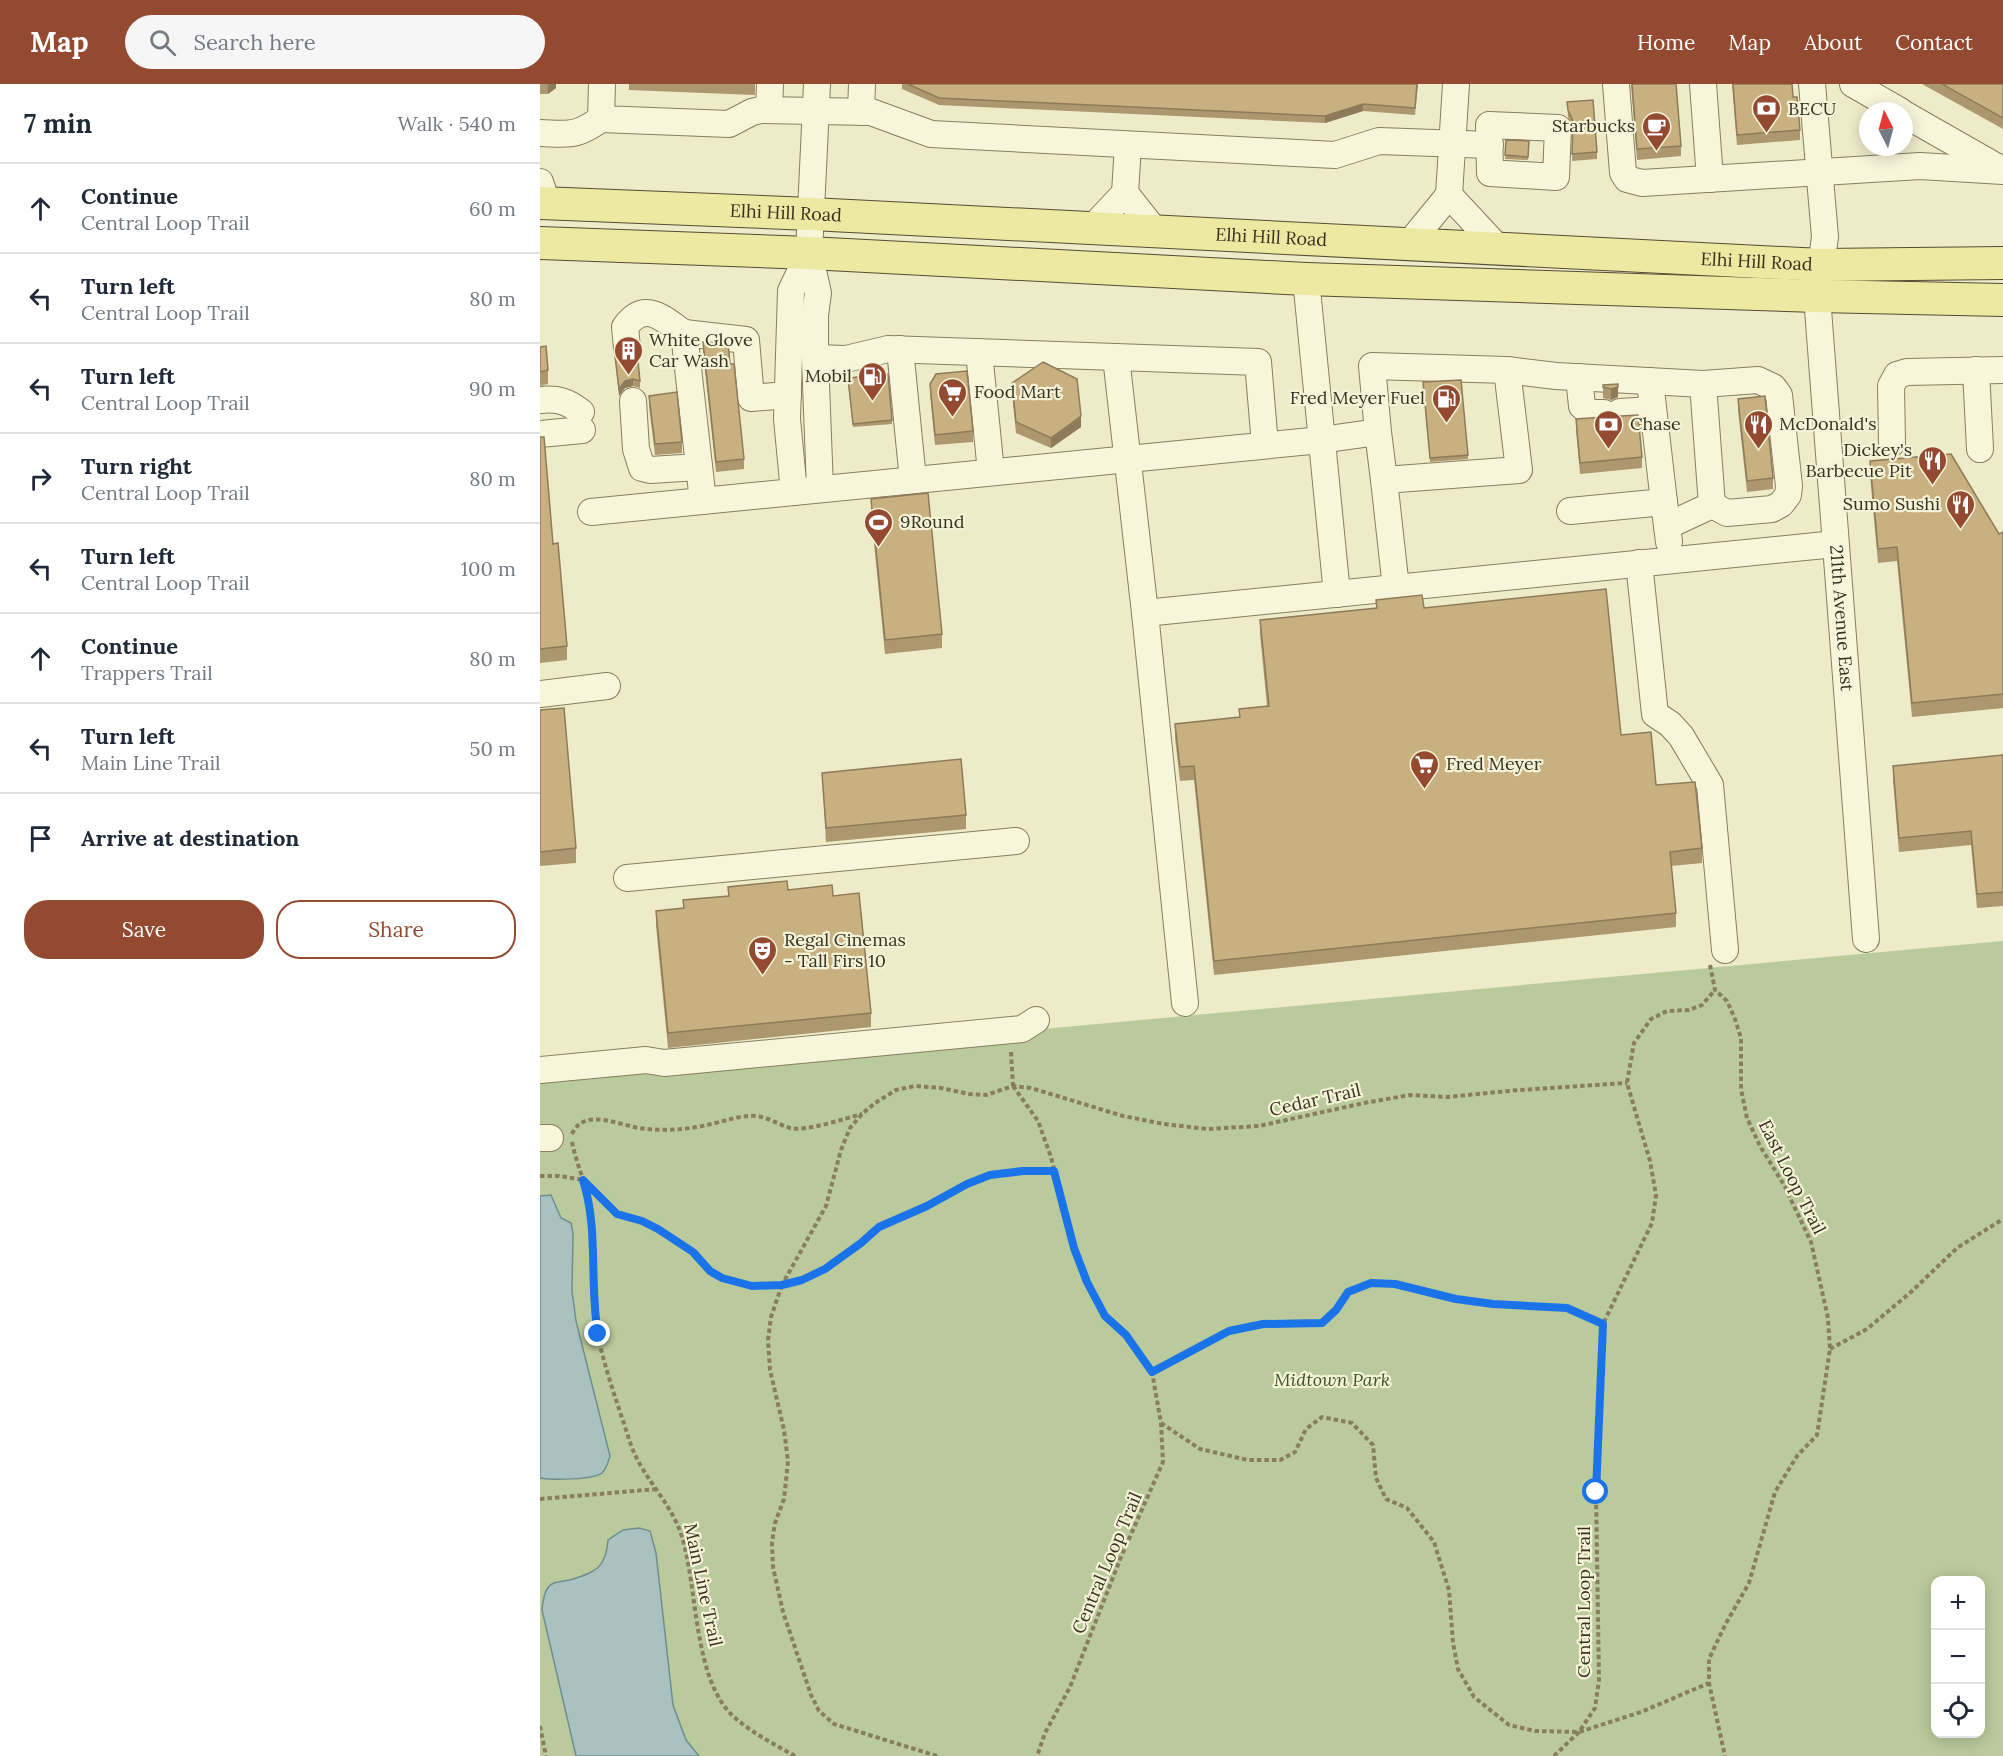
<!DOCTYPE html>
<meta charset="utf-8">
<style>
:root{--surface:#fff;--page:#f6f6f7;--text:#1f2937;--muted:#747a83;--line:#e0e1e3;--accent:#944931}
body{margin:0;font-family:Lora,serif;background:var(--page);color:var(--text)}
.controls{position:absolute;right:18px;bottom:18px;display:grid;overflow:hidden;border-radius:12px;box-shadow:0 3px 15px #0003}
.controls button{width:54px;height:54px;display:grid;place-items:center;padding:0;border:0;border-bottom:2px solid var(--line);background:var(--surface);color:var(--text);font:30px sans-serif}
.compass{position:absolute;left:1319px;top:18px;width:54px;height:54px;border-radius:50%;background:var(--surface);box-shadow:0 3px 15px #0003;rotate:354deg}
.stop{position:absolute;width:18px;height:18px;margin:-14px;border:4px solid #1a73e8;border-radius:50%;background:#fff}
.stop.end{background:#1a73e8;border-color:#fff;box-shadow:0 2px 6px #0008}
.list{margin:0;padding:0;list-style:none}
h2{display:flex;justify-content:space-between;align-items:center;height:78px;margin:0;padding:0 24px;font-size:26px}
h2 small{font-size:20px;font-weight:400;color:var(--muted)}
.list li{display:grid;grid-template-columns:39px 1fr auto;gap:18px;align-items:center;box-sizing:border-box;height:90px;padding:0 24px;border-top:2px solid var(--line)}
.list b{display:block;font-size:22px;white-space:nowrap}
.list p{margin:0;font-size:20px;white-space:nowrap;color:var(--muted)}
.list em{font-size:20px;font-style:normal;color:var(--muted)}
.actions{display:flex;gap:12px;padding:18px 24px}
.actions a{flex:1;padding:14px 0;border:2px solid var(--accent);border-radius:24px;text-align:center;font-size:21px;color:var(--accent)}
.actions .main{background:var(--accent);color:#fff}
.icon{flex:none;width:33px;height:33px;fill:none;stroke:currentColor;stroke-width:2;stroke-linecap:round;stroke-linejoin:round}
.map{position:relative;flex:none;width:1463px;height:1672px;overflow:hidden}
header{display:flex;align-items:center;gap:36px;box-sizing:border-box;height:84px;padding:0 30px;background:var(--accent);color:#fff}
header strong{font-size:28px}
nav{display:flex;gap:33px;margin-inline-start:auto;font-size:21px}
.search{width:420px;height:54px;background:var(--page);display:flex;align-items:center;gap:15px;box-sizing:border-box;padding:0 21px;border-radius:33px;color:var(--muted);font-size:22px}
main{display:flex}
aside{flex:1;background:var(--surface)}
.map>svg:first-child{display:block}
.green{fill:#baca9c;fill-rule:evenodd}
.water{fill:#a9c1c0;stroke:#6f8f8f;stroke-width:1.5}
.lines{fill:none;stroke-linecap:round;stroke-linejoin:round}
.minor-casing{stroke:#887e5e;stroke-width:28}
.major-casing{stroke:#564c32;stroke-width:34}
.path{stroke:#887e5e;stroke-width:4;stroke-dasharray:4.5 3;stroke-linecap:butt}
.minor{stroke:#f7f6db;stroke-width:26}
.major{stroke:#ede8a2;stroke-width:32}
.wall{fill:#ad976e}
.shaded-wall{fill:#8d7b5a}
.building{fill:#c9b080;stroke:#8d7b5a;stroke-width:1.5}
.route{stroke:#1a73e8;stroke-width:8}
.labels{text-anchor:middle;stroke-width:4.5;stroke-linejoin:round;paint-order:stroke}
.poi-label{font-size:18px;fill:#393221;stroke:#f4f3d7;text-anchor:start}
.street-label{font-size:18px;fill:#393221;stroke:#f4f3d7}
.park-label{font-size:18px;font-style:italic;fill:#3e5428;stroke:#f4f3d7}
</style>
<header>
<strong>Map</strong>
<div class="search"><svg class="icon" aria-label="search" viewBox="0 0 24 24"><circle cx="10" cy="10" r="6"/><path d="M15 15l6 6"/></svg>Search here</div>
<nav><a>Home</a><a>Map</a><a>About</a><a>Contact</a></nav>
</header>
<main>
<aside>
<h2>7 min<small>Walk · 540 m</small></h2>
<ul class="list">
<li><svg class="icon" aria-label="ahead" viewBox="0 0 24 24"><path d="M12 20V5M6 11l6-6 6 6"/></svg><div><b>Continue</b><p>Central Loop Trail</p></div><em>60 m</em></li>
<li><svg class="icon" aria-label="left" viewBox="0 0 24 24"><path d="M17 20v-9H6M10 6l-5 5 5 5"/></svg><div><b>Turn left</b><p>Central Loop Trail</p></div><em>80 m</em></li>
<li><svg class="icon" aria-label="left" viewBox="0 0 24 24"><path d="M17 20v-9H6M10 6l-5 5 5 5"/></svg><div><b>Turn left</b><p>Central Loop Trail</p></div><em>90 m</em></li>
<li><svg class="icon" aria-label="right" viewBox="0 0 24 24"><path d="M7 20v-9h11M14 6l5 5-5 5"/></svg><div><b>Turn right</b><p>Central Loop Trail</p></div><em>80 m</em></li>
<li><svg class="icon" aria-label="left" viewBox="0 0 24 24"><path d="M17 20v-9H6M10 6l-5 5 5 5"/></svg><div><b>Turn left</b><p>Central Loop Trail</p></div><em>100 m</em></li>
<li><svg class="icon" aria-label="ahead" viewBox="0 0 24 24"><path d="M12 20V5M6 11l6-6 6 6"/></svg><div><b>Continue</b><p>Trappers Trail</p></div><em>80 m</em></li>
<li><svg class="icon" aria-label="left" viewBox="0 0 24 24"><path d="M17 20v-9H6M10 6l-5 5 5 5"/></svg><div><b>Turn left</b><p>Main Line Trail</p></div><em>50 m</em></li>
<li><svg class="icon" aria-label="arrive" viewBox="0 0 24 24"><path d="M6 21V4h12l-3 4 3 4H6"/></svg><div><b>Arrive at destination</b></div></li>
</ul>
<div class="actions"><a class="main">Save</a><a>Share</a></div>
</aside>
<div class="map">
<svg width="1463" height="1672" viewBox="0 0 1463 1672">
<rect width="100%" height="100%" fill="#edebc8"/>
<path class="green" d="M1463,857V1672H0V991ZM1396,1496H1440V1650H1396Z"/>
<g class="water">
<path d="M11,1111L21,1134L31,1139L33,1149L32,1207L36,1237L70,1372C68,1378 67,1384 62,1389C53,1396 11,1396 0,1394V1112Z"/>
<path d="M99,1444L110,1447L116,1469L133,1621L146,1656L159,1672H36L2,1526C3,1517 4,1505 12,1500C17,1497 25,1497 30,1496C56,1488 66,1484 68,1456L83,1446Z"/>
</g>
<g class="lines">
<defs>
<g id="minor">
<path d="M62,0L61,35L189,40L212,28L221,26L331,28L391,50L795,71L839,57L950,61"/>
<path d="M277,0L269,169L278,209L275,231V274L280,405"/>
<path d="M1076,0L1083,89L1087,95L1102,99L1380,82L1463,87"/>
<path d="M1163,0L1170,95"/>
<path id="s1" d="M1272,0L1285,153L1277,212L1326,855"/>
<path d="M1313,0L1360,27"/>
<path d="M229,26L230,0"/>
<path d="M321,28L322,0"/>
<path d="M1364,30L1457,83"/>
<path d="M949,41L1018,44L1016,93L950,89Z"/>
<path d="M0,49C31,50 35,53 61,35"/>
<path d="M0,98L7,119"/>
<path d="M585,109L588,61"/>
<path d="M909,111L916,0"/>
<path d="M551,145L585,109L616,148"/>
<path d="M868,161L909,111L960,166"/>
<path d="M766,195L797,510"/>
<path d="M87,264L85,243C105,215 123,235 144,249"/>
<path d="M360,265L373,396"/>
<path d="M439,268L451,388"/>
<path d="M576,273L605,529"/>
<path d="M275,274L306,275L348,265L718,278L725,361"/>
<path d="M967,286L1016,292L1163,300L1172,421L1127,442"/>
<path d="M1436,286L1440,365"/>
<path d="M1039,293L1042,322L1050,329H1064"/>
<path d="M1110,297L1124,418"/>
<path d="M1163,300L1218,296L1233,303L1239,311L1249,402L1248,411L1241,420L1232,425L1187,429L1172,421"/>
<path d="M0,316C17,314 27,317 41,328"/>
<path d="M93,317L96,365L102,384L110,386L159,383"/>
<path d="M1080,328L1113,326"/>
<path d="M0,350L42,346"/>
<path d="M1352,359L1351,302L1357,291L1367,288L1463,286"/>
<path d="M844,396L856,504"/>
<path d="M254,408L247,335L251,207L269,169"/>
<path d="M163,417L144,249L206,256L211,314L248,311"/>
<path d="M1030,427L1124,418L1129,458"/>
<path d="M51,428L781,356L838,348L844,396L979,386L967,286L832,282L838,348"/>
<path d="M1099,479L1115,630L1130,640L1141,652L1170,701L1185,866"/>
<path d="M0,610L67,602"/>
<path d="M87,794L476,757"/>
<path d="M645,919L605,529L1295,460"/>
<path d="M0,986L106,976L124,979L482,945L496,936"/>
<path d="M0,1054H10"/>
</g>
<g id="major">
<path id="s2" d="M0,119L271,130L1281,181L1463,179"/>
<path d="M0,159L269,169L766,195L1277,212L1463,216"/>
</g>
</defs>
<use href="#minor" class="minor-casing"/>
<use href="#major" class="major-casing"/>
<g class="path">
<path d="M1170,881L1175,906L1187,917L1195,935L1201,954V1005L1207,1034L1220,1062L1244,1101L1271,1158L1288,1234L1290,1265L1277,1351L1257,1372L1235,1408L1209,1499L1185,1541L1169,1575V1599L1185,1672"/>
<path d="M471,968L473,1002"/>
<path d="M473,1002L498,1037L511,1073L534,1164L547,1198L565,1232L586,1251L612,1288L621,1339L623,1378L581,1473L530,1603L505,1649L497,1672"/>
<path d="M32,1050C45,1021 83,1044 107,1045C130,1047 153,1045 175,1039C189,1036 201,1031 216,1032C228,1033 239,1041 250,1044C266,1048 306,1034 322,1030"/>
<path d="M32,1058C37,1083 49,1107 52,1132C55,1162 51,1193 53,1223C57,1264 77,1318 90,1358C101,1393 131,1417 142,1453C158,1505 153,1596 194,1633C212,1649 234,1660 255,1672"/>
<path d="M0,1092H19L43,1096"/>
<path d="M43,1096L77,1130L102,1137L118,1145L153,1168L170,1187L182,1194L212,1202L242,1201L286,1122L301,1066L310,1044L322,1030L335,1019L356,1006L375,1002L401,1004L429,1010L446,1011L473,1002L491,1004L583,1032L624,1040L667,1045L719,1042L824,1019L870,1011L907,1013L979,1006L1087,999"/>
<path d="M1290,1265L1327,1245L1371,1208L1417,1164L1463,1135"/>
<path d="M612,1288L689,1247L722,1240L782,1239L796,1226L808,1208L831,1199L855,1201L917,1215L953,1220L1027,1224L1063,1240"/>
<path d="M621,1339L660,1365L708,1376H740L755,1368L766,1345L782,1333L812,1339L833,1361L836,1394L846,1415L867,1424L894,1458L909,1506L913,1559L918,1585L934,1613L969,1641L995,1647L1039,1648L1101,1628L1169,1599"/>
<path d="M0,1415L117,1405"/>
<path d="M0,1642L6,1672"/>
<path d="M397,1672L294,1640L279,1627L271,1611L243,1528L233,1483L232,1458L235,1439L244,1415L248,1377L244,1346L230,1286L228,1256L231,1233L242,1201L262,1196L285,1185L321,1159L339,1143L387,1122L427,1100L450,1091L482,1087H515"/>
<path d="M1014,1672L1039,1648L1055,1624L1059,1596L1056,1408L1063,1240L1112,1139L1116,1111L1110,1077L1087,999L1094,959L1111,935L1127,927L1149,926L1162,921L1175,906"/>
</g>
<use href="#minor" class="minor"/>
<use href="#major" class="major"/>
</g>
<g class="wall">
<path d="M0,0H16V4L8,10H0Z"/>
<path d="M89,0H215V11L89,6Z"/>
<path d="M362,0H878L875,31L823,27L785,39L399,21L362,5Z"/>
<path d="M1091,0H1136L1141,62V72L1097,76Z"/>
<path d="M1192,0H1252L1253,13L1260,46V56L1197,61Z"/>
<path d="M1382,0H1463V45Z"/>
<path d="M1027,18L1057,68V75L1032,77L1033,44L1028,33Z"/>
<path d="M966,56L989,57L988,76L965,75Z"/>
<path d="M163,258L190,280L204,375V385L176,388L163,268Z"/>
<path d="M0,263L8,286V300L0,302Z"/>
<path d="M74,264L100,297V304L93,302L85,304L79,312Z"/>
<path d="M308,298L352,336V340L313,343Z"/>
<path d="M472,299L541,343L511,364L476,349L472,310Z"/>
<path d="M390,300L433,347V358L395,361L390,310Z"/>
<path d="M1078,300V313L1071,316L1063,314V301Z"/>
<path d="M883,302L928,371V375L890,378Z"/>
<path d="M109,312L142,358V369L115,371L109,322Z"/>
<path d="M1198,315L1233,394V405L1207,408L1198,326Z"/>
<path d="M1036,335L1102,373V384L1040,390L1036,346Z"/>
<path d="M0,353L13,460L27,562V576L0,579Z"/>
<path d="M1330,377L1459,450L1463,448V624L1372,633L1357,477L1338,479L1330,391Z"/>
<path d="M331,415L402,550V564L345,570L331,429Z"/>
<path d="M836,516L884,524L1081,651L1162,764V779L1131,782L1136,829V843L674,891L654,696L640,697L635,654V640L699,633V625L727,622L720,550V536L836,524Z"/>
<path d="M0,626L36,764V779L0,782Z"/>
<path d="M1463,671V822L1437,824L1431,761L1359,768L1353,696V682Z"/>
<path d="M282,689L426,731V745L286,758Z"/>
<path d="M188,803L248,806L293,812L331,929V943L128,964L116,842V827L143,825V816L188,812Z"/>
</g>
<g class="shaded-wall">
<path d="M8,0H16V4L8,10Z"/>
<path d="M823,20V27L785,39V32Z"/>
<path d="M93,295V302L85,304L79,312V305L85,297Z"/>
<path d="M1078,303V313L1071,316V305Z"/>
<path d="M541,332V343L511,364V354Z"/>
</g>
<g class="building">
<path d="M368,0H877L875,24L823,20L785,32L399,14Z"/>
<path d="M1092,0H1136L1141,62L1097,65Z"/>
<path d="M1193,0H1252L1253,13H1257L1260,46L1197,51Z"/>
<path d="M1402,0H1463V34Z"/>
<path d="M1053,16L1057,68L1032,70L1033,37L1028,26L1027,18Z"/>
<path d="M966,56L989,57L988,73L965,71Z"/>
<path d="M163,258L188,259L190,280H194L204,375L176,378Z"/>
<path d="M6,262L8,286L0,288V263Z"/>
<path d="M74,264L80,270L88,272L97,268L100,297L93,295L85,297L79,305Z"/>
<path d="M503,278L537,295L541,332L511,354L476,338L472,299Z"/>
<path d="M427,287L433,347L395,351L390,300L396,290Z"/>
<path d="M348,290L352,336L313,340L308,294Z"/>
<path d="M921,296L928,371L890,374L883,298Z"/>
<path d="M1078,300V303L1071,305L1063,303V301Z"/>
<path d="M137,308L142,358L115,360L109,312Z"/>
<path d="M1225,312L1233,394L1207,397L1198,315Z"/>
<path d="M1073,330L1081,332L1098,331L1102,373L1040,379L1036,335L1065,333Z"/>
<path d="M0,353H4L13,460L18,459L27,562L0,565Z"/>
<path d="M1411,370L1459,450L1463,448V610L1372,619L1357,463L1338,465L1330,377Z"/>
<path d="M388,409L402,550L345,556L331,415Z"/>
<path d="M1066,505L1081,651L1111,648L1116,701L1155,698L1162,764L1130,768L1136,829L674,877L654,682L640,683L635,640L700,633L699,625L729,622L720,536L837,524L836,516L882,511L884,524Z"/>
<path d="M24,624L36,764L0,768V626Z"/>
<path d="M1463,671V808L1437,810L1431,747L1359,754L1353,682Z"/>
<path d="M421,675L426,731L286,744L282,689Z"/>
<path d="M247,797L248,806L292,801L293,812L319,809L331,929L128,949L116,827L144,824L143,816L189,812L188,803Z"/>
</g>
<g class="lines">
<path class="route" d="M58,1250C49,1199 59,1146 43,1096L77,1130L102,1137L118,1145L153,1168L170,1187L182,1194L212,1202L242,1201L262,1196L285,1185L321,1159L339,1143L387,1122L427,1100L450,1091L483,1087H514L534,1164L547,1198L565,1232L586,1251L612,1288L689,1247L723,1240L782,1239L796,1226L808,1208L831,1199L855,1200L916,1215L953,1220L1027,1224L1063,1240L1056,1408"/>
</g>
<defs>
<symbol id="bank-pin" viewBox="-11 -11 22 30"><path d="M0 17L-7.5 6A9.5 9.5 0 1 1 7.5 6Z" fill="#944931" stroke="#f4f3d7"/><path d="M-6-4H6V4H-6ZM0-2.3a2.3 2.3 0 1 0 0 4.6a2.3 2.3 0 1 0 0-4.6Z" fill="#fff"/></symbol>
<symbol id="cafe-pin" viewBox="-11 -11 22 30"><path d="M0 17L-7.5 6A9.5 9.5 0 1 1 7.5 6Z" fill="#944931" stroke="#f4f3d7"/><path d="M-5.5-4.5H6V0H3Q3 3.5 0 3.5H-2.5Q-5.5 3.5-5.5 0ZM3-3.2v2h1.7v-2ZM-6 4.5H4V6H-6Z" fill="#fff"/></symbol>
<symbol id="building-pin" viewBox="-11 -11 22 30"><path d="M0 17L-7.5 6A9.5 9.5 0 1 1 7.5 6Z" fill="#944931" stroke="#f4f3d7"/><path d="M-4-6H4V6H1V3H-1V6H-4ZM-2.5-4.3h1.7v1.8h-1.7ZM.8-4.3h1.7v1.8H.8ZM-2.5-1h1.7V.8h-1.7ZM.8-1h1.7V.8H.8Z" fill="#fff"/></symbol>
<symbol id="fuel-pin" viewBox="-11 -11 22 30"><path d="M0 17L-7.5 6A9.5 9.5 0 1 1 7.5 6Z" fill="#944931" stroke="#f4f3d7"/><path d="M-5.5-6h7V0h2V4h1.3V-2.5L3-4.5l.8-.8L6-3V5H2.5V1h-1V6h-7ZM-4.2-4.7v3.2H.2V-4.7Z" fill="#fff"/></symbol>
<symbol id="supermarket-pin" viewBox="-11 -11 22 30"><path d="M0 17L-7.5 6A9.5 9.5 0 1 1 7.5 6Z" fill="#944931" stroke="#f4f3d7"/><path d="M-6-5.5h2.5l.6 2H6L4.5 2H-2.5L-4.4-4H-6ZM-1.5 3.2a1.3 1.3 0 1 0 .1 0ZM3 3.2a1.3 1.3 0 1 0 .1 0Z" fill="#fff"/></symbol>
<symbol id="restaurant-pin" viewBox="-11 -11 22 30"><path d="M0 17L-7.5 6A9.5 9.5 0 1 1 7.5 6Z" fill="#944931" stroke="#f4f3d7"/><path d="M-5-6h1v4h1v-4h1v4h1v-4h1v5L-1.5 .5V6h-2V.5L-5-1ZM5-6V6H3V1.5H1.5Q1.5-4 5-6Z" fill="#fff"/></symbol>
<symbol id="stadium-pin" viewBox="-11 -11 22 30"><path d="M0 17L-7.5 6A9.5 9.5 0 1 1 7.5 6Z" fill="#944931" stroke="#f4f3d7"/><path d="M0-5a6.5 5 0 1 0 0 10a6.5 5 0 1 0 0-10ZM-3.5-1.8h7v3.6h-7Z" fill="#fff"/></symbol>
<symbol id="theatre-pin" viewBox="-11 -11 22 30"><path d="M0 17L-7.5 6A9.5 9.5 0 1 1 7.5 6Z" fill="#944931" stroke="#f4f3d7"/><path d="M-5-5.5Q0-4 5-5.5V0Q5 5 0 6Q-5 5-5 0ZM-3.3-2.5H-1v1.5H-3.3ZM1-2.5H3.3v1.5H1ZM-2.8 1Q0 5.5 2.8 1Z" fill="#fff"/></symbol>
</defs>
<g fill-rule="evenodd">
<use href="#bank-pin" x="1210" y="8" width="33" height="45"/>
<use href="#cafe-pin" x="1100" y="26" width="33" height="45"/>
<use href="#building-pin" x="72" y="250" width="33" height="45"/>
<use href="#fuel-pin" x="316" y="276" width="33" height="45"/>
<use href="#supermarket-pin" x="396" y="292" width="33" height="45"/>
<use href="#fuel-pin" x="890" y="298" width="33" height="45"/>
<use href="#bank-pin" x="1052" y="324" width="33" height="45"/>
<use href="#restaurant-pin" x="1202" y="324" width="33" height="45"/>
<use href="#restaurant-pin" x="1376" y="360" width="33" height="45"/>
<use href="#restaurant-pin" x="1404" y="404" width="33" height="45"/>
<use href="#stadium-pin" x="322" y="422" width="33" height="45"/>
<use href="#supermarket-pin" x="868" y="664" width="33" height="45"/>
<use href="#theatre-pin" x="206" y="850" width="33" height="45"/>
</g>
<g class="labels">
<g class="poi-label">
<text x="1248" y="31">BECU</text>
<text x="1095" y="48" text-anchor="end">Starbucks</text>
<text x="109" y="262">White Glove<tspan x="109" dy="21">Car Wash</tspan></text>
<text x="312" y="298" text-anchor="end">Mobil</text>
<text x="434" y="314">Food Mart</text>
<text x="885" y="320" text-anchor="end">Fred Meyer Fuel</text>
<text x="1090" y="346">Chase</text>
<text x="1239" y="346">McDonald's</text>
<text x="1372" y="372" text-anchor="end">Dickey's<tspan x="1372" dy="21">Barbecue Pit</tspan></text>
<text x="1400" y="426" text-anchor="end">Sumo Sushi</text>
<text x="360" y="444">9Round</text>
<text x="906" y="686">Fred Meyer</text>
<text x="244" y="862">Regal Cinemas<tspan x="244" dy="21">- Tall Firs 10</tspan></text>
</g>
<g class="street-label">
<text dy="6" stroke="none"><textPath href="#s2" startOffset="246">Elhi Hill Road</textPath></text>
<text dy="6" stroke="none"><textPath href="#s2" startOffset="732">Elhi Hill Road</textPath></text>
<text dy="6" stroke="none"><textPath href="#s2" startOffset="1218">Elhi Hill Road</textPath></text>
<text dy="6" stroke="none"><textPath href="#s1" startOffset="536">211th Avenue East</textPath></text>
<text transform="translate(775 1016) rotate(-13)" y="6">Cedar Trail</text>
<text transform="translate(1252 1093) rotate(63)" y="6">East Loop Trail</text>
<text transform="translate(567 1479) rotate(-67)" y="6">Central Loop Trail</text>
<text transform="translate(163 1501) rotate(78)" y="6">Main Line Trail</text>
<text transform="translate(1044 1518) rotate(-90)" y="6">Central Loop Trail</text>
</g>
<g class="park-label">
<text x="792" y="1302">Midtown Park</text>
</g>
</g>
</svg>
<div class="controls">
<button>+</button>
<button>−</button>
<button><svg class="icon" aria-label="locate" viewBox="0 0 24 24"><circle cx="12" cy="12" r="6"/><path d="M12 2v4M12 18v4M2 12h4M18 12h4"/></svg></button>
</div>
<svg class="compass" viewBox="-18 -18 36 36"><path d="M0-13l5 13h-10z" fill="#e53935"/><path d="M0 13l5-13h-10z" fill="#747a83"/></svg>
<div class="stop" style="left:1056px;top:1408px"></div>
<div class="stop end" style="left:58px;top:1250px"></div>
</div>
</main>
